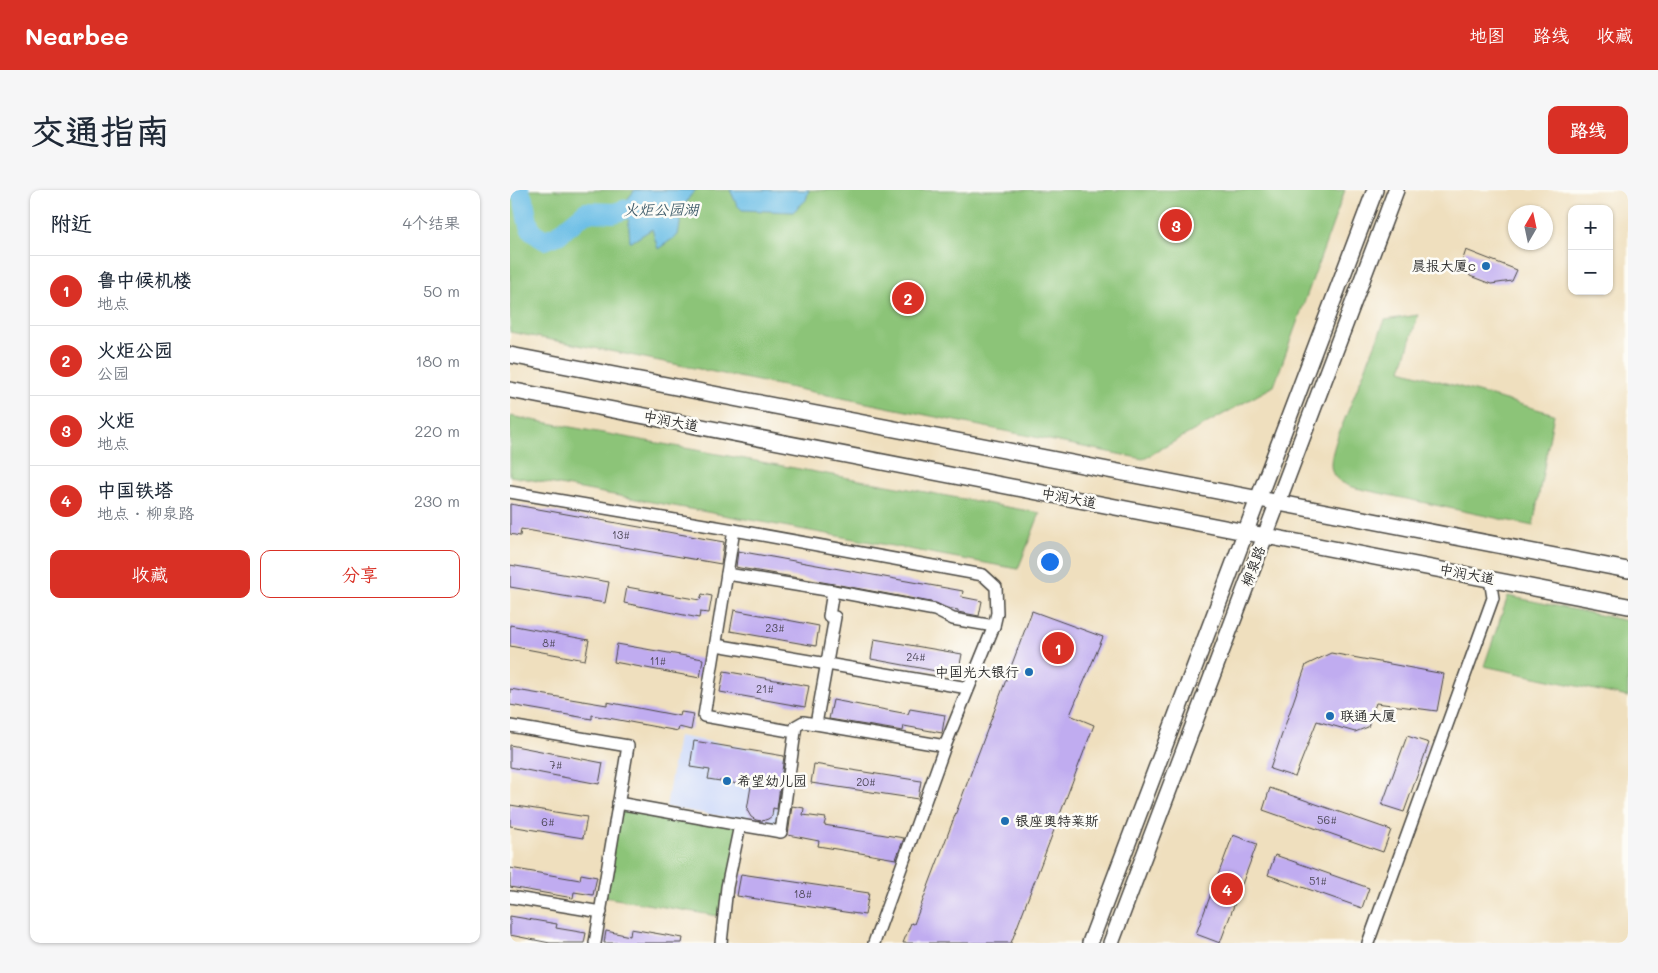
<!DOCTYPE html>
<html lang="zh">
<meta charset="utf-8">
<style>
:root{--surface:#fff;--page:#f6f6f7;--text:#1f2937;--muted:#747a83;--line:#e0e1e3;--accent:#d93025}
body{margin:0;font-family:Mali,"LXGW WenKai TC",sans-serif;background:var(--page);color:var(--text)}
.controls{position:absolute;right:15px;top:15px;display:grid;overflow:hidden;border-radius:10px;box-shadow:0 1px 4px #0004}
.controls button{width:45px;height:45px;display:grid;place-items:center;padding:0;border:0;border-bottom:1px solid var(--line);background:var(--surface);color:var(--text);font:25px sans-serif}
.compass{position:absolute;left:998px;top:15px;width:45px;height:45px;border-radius:50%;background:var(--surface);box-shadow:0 1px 4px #0004;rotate:9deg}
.you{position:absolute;left:539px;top:371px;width:18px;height:18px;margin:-12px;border:4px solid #fff;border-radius:50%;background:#1a73e8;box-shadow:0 0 0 8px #1a73e833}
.badge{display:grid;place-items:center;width:32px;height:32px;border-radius:50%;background:var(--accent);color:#fff;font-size:16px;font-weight:700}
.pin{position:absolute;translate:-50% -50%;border:2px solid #fff;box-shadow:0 1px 5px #0006}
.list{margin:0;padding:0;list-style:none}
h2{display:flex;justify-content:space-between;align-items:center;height:65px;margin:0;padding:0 20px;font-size:21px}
h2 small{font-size:16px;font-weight:400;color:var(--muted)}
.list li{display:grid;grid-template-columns:32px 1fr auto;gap:15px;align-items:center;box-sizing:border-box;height:70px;padding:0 20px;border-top:1px solid var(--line)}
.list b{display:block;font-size:19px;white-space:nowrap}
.list p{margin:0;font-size:16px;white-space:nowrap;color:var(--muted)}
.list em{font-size:16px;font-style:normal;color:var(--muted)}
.actions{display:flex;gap:10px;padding:15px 20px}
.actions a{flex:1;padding:11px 0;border:1px solid var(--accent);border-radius:10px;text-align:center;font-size:18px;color:var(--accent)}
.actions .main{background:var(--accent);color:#fff}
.map{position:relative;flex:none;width:1118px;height:753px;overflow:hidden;border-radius:10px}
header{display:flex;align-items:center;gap:30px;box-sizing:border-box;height:70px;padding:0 25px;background:var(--accent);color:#fff}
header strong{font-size:24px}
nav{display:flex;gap:28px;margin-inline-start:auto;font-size:18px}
.intro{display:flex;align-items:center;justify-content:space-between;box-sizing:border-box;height:120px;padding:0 30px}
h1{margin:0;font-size:35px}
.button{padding:12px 22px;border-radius:10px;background:var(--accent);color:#fff;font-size:18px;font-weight:700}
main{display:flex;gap:30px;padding:0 30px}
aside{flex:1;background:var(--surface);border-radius:10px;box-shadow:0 1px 4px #0004}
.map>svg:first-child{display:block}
.built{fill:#cedafa}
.green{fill:#8cc478;stroke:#5c7852}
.water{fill:#6abee6;stroke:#4a7488}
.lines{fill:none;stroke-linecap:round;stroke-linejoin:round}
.river{stroke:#6abee6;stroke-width:20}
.building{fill:#c0acf0}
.minor-casing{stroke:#484641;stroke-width:14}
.major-casing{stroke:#484641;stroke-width:18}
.minor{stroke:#fff;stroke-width:11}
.major{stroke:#fff;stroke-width:15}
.poi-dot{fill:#1f6fb2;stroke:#fdfcf7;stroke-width:2}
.labels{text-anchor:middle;stroke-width:5;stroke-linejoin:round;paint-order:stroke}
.number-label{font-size:11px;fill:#504b5c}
.poi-label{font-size:14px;fill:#2b2b2b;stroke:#fdfcf7;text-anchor:start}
.street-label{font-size:14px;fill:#2b2b2b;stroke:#fdfcf7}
.water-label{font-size:15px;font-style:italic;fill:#415e6c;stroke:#fdfcf7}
</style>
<header>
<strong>Nearbee</strong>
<nav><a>地图</a><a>路线</a><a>收藏</a></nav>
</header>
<div class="intro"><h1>交通指南</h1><a class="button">路线</a></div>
<main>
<aside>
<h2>附近<small>4个结果</small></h2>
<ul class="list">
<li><span class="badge">1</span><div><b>鲁中候机楼</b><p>地点</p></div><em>50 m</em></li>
<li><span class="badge">2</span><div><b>火炬公园</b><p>公园</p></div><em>180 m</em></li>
<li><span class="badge">3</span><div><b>火炬</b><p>地点</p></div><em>220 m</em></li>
<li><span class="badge">4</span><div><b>中国铁塔</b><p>地点 · 柳泉路</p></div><em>230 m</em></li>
</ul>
<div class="actions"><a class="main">收藏</a><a>分享</a></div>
</aside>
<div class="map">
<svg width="1118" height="753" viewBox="0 0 1118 753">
<rect width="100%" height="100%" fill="#fdfcf7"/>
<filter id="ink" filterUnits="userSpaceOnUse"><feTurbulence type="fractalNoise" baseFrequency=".02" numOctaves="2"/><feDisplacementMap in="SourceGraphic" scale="10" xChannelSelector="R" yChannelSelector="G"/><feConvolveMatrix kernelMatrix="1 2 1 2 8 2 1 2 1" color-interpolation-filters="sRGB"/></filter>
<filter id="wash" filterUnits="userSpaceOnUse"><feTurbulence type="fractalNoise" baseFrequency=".0096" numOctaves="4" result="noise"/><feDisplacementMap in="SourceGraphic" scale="20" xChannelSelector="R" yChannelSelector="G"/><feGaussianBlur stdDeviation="1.12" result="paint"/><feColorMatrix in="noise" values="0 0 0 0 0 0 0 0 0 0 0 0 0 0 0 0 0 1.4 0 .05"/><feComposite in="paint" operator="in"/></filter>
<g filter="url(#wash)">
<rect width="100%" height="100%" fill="#efdfbe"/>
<path class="built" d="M168,546L278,565L266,636L156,617Z"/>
<g class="green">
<path d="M0,0H835L764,196L633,269L110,163L0,142Z"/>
<path d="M908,125L891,180L1044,224L1023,336L846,298C814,289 819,274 827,248L875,130Z"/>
<path d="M0,226L530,323L508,379L0,286Z"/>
<path d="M998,406L1118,431V507L974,476Z"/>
<path d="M108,613L230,635L214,727L94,707Z"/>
</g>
<g class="water">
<path d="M125,0H186C173,10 171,30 168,45L148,59L142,39L120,53L118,25L115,12Z"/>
<path d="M220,0H299L296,10L283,22L232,20L227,15Z"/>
</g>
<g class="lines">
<path class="river" d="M9,0C11,5 14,10 15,16C19,36 16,39 35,50L48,45L76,22L104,23L117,19"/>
</g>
<g id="blocks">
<g class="building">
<path d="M956,60L1007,80L1002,91L981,94L960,86L952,72Z"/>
<path d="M0,314L214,352L211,374L11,339L10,346L0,344Z"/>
<path d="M228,361L453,401L452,407L472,411L469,426L448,422V420L437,418L426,413L324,394L230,378L226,377Z"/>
<path d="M0,375L99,392L95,413L0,397Z"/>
<path d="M117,397L190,410L192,404L202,406L199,423L190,422L189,428L114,413Z"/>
<path d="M224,420L309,436L306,456L220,441Z"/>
<path d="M522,421L593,447L560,525L584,535L501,753H393L401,733L404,734Z"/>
<path d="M0,435L79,450L75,470L0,456Z"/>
<path d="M364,449L452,464L448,485L361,469Z"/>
<path d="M107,454L193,469L190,488L104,472Z"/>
<path d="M821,463L934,484L927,521L866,513L858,537L845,542L807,531L785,587L760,579L796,475Z"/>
<path d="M214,481L299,496L295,517L210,502Z"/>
<path d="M0,499L97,515V512L170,526L171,522L184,524L181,540L169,537L168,541L82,525V529L0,515Z"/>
<path d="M323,510L398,524L400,519L435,525L432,543L394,536L393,541L319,529Z"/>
<path d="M897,546L919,553L894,622L872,615Z"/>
<path d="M184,551L274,566L267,619L263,618L262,626L258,629L252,631L246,630L241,627L237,620L241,596L198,589L200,580L180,577Z"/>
<path d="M0,555L93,573L89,594L0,577Z"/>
<path d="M304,574L411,591L408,609L301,593Z"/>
<path d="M760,598L881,640L873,662L753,620Z"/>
<path d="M0,615L77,627L73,648L0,636Z"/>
<path d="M282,616L294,618L293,625L316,628L314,635L394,648L386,669L308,656L309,651L278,645Z"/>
<path d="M723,645L747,654L710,753L686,744Z"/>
<path d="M765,665L859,698L852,718L758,685Z"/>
<path d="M0,678L70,690L71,684L87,687L83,705L64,702L63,708L0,697Z"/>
<path d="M231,684L359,703L355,725L227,706Z"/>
<path d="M0,726L47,734L46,738L76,743L74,753H40L0,745Z"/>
<path d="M121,739L173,748L172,753H94L96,741L120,746Z"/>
</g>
</g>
</g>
<g filter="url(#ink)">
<use href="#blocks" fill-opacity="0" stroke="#484641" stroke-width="1"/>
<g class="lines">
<defs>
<g id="minor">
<path d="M0,302L224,340L473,385L486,397L487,423L484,436L435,556L364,753"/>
<path d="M224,340L194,526L285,542L271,642L230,635"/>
<path d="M217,384L323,401L319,426L325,427L306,534L293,532L286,536L285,542"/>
<path d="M323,401L425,420L443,429L484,436"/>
<path d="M206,455L458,498"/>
<path d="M306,534L435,556"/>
<path d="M0,536L118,556L85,753"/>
<path d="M108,613L230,635L217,697L211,753"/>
<path d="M0,707L91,722"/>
<path d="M858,753L983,408L980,389"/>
</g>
<g id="major">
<path d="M0,165L1118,380"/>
<path d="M0,200L1118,416"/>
<path d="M580,753L865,0"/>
<path d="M601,753L886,0"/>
</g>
</defs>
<use href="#minor" class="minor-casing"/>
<use href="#major" class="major-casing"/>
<use href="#minor" class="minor"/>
<use href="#major" class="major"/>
</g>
</g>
<g class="poi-dot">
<circle cx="976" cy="76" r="5"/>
<circle cx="519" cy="482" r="5"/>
<circle cx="820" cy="526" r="5"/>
<circle cx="217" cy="591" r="5"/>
<circle cx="495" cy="631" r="5"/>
</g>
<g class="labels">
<g class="number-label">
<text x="111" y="349">13#</text>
<text x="265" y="442">23#</text>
<text x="39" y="457">8#</text>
<text x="406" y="471">24#</text>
<text x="148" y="475">11#</text>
<text x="255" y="503">21#</text>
<text x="46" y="579">7#</text>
<text x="356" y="596">20#</text>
<text x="817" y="634">56#</text>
<text x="38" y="636">6#</text>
<text x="808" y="695">51#</text>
<text x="293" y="708">18#</text>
</g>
<g class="poi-label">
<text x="966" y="81" text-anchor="end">晨报大厦c</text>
<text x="509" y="487" text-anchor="end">中国光大银行</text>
<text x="830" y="531">联通大厦</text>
<text x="227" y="596">希望幼儿园</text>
<text x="505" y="636">银座奥特莱斯</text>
</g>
<g class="street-label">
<text transform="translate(161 231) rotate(11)" y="5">中润大道</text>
<text transform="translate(559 308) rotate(11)" y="5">中润大道</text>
<text transform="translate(743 376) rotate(-69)" y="5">柳泉路</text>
<text transform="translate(957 384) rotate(11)" y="5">中润大道</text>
</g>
<g class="water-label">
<text x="151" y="25">火炬公园湖</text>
</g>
</g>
</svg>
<div class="controls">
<button>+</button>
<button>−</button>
</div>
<svg class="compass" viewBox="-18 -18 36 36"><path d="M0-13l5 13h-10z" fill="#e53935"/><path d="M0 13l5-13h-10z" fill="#747a83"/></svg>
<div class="you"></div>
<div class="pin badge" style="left:548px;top:458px">1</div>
<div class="pin badge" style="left:398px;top:108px">2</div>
<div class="pin badge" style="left:666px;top:35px">3</div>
<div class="pin badge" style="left:717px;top:699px">4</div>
</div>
</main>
